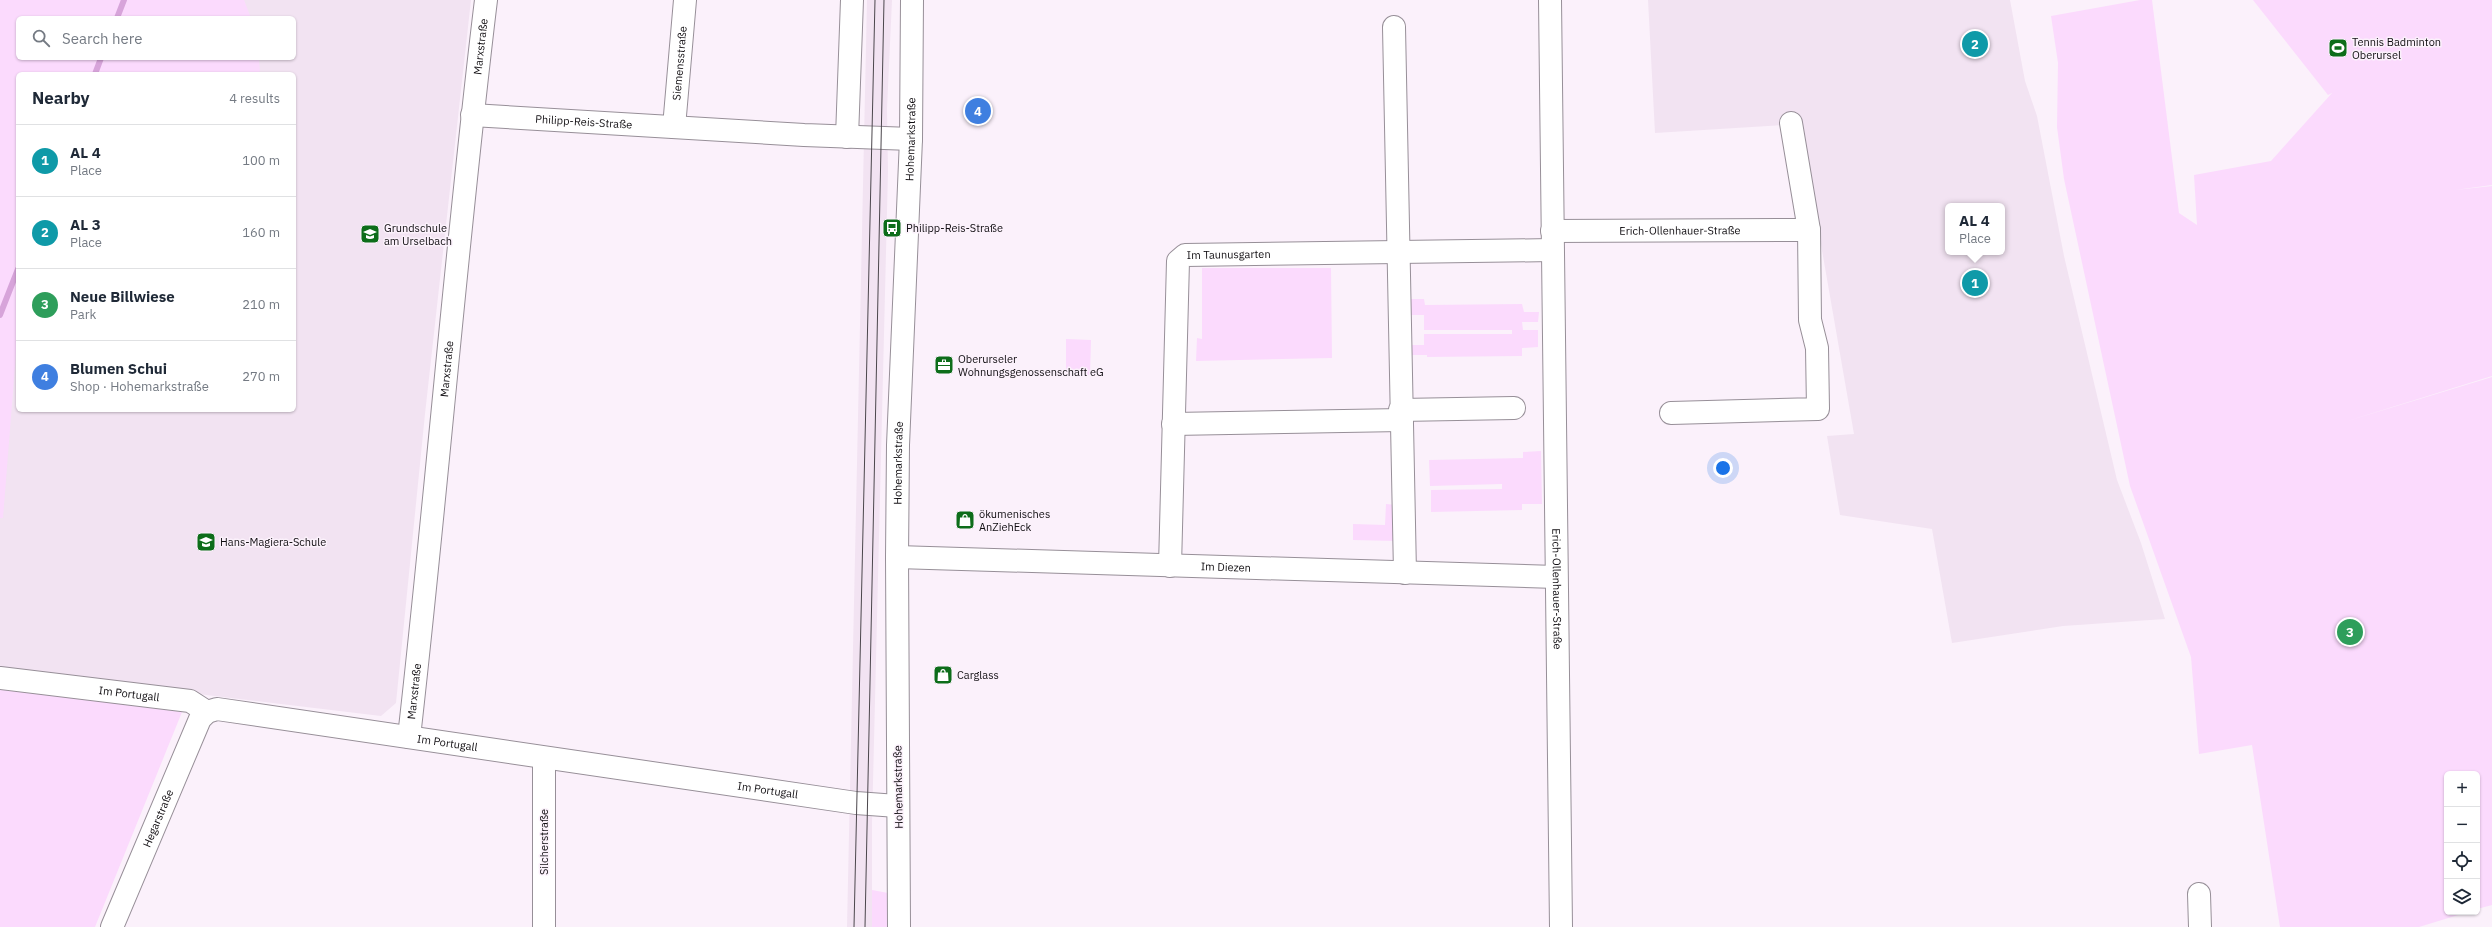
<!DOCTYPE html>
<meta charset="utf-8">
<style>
:root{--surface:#fff;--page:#f2f2f3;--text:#1f2937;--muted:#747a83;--line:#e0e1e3;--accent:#0d6d1a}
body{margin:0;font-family:"IBM Plex Sans",sans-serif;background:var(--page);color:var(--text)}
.controls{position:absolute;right:12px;bottom:12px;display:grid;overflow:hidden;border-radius:6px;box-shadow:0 1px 3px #0004}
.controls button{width:36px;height:36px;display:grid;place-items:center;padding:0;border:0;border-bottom:1px solid var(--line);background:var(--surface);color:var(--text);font:20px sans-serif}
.you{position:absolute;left:1723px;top:468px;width:14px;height:14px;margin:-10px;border:3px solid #fff;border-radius:50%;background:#1a73e8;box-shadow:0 0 0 6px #1a73e833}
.badge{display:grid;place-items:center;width:26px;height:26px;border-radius:50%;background:var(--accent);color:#fff;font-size:13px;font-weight:700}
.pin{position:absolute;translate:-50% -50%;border:2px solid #fff;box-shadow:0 1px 4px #0006}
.popup{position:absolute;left:1945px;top:203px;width:60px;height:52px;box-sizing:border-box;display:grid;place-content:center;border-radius:6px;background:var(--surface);filter:drop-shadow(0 1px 3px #0005);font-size:13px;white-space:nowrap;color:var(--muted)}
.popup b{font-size:15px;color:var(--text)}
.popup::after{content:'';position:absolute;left:50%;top:100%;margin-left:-8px;border:8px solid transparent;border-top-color:var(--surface)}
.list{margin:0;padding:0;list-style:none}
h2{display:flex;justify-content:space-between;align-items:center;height:52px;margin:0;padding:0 16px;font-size:17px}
h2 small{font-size:13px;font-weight:400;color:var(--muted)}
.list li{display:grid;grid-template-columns:26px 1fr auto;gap:12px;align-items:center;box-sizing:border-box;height:72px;padding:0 16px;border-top:1px solid var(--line)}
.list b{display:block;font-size:15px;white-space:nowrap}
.list p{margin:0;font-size:13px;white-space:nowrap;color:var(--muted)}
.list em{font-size:13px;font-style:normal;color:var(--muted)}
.icon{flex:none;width:22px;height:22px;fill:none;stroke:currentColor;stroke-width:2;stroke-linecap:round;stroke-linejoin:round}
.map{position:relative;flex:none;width:2492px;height:927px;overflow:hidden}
.search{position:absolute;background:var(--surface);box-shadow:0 1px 3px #0004;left:16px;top:16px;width:280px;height:44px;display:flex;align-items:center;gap:10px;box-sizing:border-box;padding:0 14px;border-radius:6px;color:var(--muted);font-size:15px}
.panel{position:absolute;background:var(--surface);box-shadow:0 1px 3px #0004;left:16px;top:72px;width:280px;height:340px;border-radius:6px}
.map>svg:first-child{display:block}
.built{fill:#f2e3f2;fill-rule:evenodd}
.green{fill:#fbdafd}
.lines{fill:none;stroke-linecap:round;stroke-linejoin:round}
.stream{stroke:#d7a4da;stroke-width:6}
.minor-casing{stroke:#978f98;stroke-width:24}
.tertiary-casing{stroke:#978f98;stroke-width:24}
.minor{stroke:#fff;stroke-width:22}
.tertiary{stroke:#fff;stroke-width:22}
.tram{stroke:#4b464c;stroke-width:1}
.labels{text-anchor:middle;stroke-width:3;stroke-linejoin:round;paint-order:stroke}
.poi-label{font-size:11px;fill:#100d11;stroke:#fbf1fb;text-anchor:start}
.street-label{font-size:11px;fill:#100d11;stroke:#fbf1fb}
</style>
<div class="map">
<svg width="2492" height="927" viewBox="0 0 2492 927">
<rect width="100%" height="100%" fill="#fbf1fb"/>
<g class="built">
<path d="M149,0H471L425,414L396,703L381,716L0,670V374L18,328V410H294V74H119L125,58H294V18H141Z"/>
<path d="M867,0H892L887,109L888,171L872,823V927H847Z"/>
<path d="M1648,0H2010L2025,81L2037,116L2064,256L2117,480L2141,543L2165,619L2063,626L1952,643L1932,529L1840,515L1827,436L1854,434L1800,124L1655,133ZM1948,206H2002V252H1948Z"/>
</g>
<g class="green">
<path d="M0,0H244L251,18H18V58H259L260,74H18V352L16,353L3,518H0Z"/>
<path d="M2140,0H2152L2179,213L2197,225L2194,175L2271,161L2332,93L2328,95L2253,0H2492V185L2455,190L2492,186V376L2344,422L2492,377V905L2477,909V774H2447V912H2468L2419,927H2280L2252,745L2199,754L2191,657L2130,486L2064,179L2057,127L2058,63L2051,16Z"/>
<path d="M1202,268H1331L1332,358L1196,361L1197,338L1202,339Z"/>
<path d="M1408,299H1424L1425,305L1522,304L1524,312H1539L1538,322H1522L1523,330H1538V347L1522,348V356L1427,357V355H1408L1409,345H1424V334H1512V330H1424V315H1408Z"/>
<path d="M1066,339L1091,340L1090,375H1066Z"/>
<path d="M1541,451L1542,504H1522V510L1431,512V490L1502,489V484L1430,486L1429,460L1523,458V452Z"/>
<path d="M1386,504L1397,505L1396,541L1353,540V524L1385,525Z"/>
<path d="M0,688L182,712L95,927H0Z"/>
<path d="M872,890L888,893L887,927H872Z"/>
</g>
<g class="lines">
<g class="stream">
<path d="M117,18L124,0"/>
<path d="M95,74L101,58"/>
<path d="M0,315L18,269"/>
</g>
<defs>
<g id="minor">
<path id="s1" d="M1550,0L1561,927"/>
<path d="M1394,27L1405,573"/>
<path id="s2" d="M472,115L804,135L911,139"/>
<path id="s3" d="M674,127L685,0"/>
<path d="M847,137L852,0"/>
<path id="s4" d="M1552,231L1809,230"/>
<path d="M1400,410L1514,408"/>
<path d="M1671,413L1818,409L1817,348L1810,320L1809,230L1791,123"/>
<path d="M1173,424L1402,420"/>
<path id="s5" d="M897,557L1556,577"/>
<path id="s6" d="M1170,566L1178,261L1185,255L1552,250"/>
<path id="s7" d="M0,678L190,701L207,712"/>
<path id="s8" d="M409,737C437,492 456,245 486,0"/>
<path d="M2199,894L2200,927"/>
<path id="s9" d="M112,927L200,719L207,712L217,709L856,803L897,806"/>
<path d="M544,927V758"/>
</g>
<g id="tertiary">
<path id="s10" d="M899,927L897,557L898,445L911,139L912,0"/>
</g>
</defs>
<use href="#minor" class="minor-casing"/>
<use href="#tertiary" class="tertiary-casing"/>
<use href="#minor" class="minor"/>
<use href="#tertiary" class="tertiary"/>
<g class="tram">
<path d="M854,927L875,0"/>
<path d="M865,927L884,0"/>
</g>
</g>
<defs>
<symbol id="stadium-square" viewBox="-11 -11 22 22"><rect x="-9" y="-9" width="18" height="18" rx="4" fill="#0d6d1a" stroke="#fbf1fb"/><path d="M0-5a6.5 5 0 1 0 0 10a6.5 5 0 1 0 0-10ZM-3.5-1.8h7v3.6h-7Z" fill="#fff"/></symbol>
<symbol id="bus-square" viewBox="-11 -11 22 22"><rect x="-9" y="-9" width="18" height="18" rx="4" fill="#0d6d1a" stroke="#fbf1fb"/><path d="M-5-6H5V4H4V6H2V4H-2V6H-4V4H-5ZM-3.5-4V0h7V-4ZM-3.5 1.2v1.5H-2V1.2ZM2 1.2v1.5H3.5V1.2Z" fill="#fff"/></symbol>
<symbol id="school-square" viewBox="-11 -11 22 22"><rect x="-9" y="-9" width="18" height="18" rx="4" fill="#0d6d1a" stroke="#fbf1fb"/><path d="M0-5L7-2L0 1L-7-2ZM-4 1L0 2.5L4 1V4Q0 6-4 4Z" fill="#fff"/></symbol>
<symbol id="office-square" viewBox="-11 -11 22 22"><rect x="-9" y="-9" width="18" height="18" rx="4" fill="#0d6d1a" stroke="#fbf1fb"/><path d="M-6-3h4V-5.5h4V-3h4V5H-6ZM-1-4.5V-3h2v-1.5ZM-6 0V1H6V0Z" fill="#fff"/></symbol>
<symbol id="shop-square" viewBox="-11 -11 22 22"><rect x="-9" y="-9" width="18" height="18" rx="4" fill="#0d6d1a" stroke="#fbf1fb"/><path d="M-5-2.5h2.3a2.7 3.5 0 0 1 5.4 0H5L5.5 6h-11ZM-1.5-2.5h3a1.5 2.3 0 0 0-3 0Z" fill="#fff"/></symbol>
</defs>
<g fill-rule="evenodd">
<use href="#stadium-square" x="2327" y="37" width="22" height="22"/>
<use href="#bus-square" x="881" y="217" width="22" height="22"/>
<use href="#school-square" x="359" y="223" width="22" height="22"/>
<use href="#office-square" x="933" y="354" width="22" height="22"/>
<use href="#shop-square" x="954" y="509" width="22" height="22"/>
<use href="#school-square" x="195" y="531" width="22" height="22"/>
<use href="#shop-square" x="932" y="664" width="22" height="22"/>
</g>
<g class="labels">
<g class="poi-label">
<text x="2352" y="46">Tennis Badminton<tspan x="2352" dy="13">Oberursel</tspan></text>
<text x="384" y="232">Grundschule<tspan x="384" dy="13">am Urselbach</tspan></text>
<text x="906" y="232">Philipp-Reis-Straße</text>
<text x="958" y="363">Oberurseler<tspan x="958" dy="13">Wohnungsgenossenschaft eG</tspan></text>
<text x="979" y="518">ökumenisches<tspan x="979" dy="13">AnZiehEck</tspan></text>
<text x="220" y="546">Hans-Magiera-Schule</text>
<text x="957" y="679">Carglass</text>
</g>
<g class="street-label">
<text dy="4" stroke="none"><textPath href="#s8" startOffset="694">Marxstraße</textPath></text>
<text dy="4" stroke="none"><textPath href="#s3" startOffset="64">Siemensstraße</textPath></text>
<text dy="4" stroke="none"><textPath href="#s2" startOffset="112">Philipp-Reis-Straße</textPath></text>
<text dy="4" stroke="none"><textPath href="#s10" startOffset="788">Hohemarkstraße</textPath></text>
<text dy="4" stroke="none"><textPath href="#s4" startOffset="128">Erich-Ollenhauer-Straße</textPath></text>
<text dy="4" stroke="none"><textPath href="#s6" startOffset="358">Im Taunusgarten</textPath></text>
<text dy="4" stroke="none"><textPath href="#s8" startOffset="370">Marxstraße</textPath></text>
<text dy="4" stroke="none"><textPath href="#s10" startOffset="464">Hohemarkstraße</textPath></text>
<text dy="4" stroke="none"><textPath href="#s5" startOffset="329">Im Diezen</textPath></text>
<text dy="4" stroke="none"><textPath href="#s1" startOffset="589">Erich-Ollenhauer-Straße</textPath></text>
<text dy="4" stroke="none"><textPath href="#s8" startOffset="46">Marxstraße</textPath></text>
<text dy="4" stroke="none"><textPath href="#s7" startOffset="130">Im Portugall</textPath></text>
<text dy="4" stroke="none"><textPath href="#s9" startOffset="479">Im Portugall</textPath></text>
<text transform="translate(898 787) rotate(-91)" y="4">Hohemarkstraße</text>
<text dy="4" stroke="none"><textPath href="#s9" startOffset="803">Im Portugall</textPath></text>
<text dy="4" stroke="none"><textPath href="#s9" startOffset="118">Hegarstraße</textPath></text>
<text transform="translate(544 842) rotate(-90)" y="4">Silcherstraße</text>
</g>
</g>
</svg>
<div class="controls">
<button>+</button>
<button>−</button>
<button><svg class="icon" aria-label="locate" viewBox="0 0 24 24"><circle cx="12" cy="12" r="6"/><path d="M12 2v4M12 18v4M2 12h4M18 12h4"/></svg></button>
<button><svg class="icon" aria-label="layers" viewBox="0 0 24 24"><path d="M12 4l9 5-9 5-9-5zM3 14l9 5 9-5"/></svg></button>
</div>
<div class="you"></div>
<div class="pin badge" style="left:1975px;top:283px;background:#0f9aa8">1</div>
<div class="popup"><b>AL 4</b>Place</div>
<div class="pin badge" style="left:1975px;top:44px;background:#0f9aa8">2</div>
<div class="pin badge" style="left:2350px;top:632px;background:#2e9e5b">3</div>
<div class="pin badge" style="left:978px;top:111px;background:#3f7fe0">4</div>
<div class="search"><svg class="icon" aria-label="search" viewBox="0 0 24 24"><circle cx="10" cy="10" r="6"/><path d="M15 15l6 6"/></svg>Search here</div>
<section class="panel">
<h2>Nearby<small>4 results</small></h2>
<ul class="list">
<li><span class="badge" style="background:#0f9aa8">1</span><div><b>AL 4</b><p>Place</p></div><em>100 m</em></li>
<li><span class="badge" style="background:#0f9aa8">2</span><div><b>AL 3</b><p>Place</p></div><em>160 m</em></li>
<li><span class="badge" style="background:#2e9e5b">3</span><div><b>Neue Billwiese</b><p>Park</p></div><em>210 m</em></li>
<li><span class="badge" style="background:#3f7fe0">4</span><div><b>Blumen Schui</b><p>Shop · Hohemarkstraße</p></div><em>270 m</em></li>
</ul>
</section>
</div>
